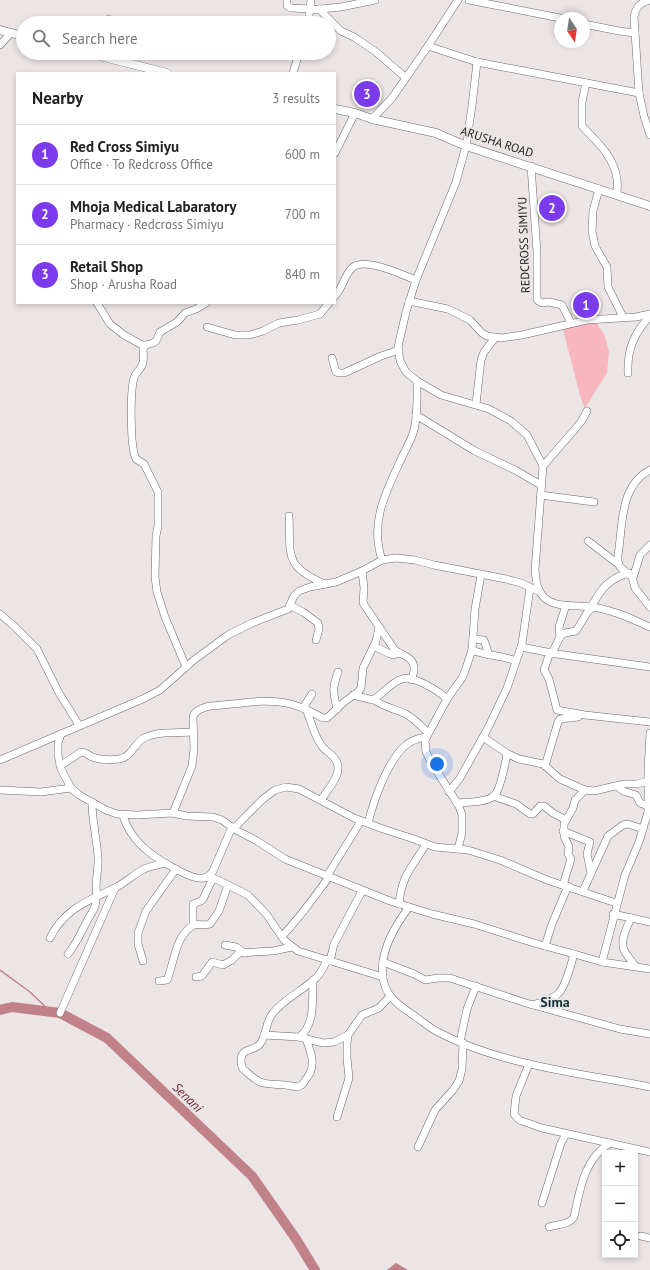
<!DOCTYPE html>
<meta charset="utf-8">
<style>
:root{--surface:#fff;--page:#f6f6f6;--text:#222;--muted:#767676;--line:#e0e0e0;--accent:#7c3aed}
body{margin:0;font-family:"PT Sans",sans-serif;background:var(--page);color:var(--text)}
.controls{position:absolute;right:12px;bottom:12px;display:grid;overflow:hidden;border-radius:0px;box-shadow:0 2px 6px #0003}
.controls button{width:36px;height:36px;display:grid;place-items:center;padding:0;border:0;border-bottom:1px solid var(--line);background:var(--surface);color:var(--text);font:20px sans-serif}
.compass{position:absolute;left:554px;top:12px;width:36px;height:36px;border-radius:50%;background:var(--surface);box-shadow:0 2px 6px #0003;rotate:167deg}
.you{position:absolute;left:437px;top:764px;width:14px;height:14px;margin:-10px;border:3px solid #fff;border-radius:50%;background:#1a73e8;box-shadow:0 0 0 6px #1a73e833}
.badge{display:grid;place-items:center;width:26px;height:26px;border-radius:50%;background:var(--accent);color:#fff;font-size:13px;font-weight:700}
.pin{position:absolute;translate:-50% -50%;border:2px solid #fff;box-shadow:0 1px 4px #0006}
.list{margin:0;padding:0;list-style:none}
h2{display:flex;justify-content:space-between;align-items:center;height:52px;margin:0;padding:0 16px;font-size:17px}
h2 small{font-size:13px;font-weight:400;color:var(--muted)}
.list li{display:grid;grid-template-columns:26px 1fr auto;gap:12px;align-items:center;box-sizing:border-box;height:60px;padding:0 16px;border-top:1px solid var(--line)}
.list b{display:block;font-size:15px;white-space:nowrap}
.list p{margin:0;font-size:13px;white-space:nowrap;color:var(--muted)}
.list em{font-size:13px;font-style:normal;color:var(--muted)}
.icon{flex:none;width:22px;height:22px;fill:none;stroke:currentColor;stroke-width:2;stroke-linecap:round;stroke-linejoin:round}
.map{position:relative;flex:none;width:650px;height:1270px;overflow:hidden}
.search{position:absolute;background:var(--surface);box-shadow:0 2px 6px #0003;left:16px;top:16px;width:320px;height:44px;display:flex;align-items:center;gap:10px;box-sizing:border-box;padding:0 14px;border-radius:22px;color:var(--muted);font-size:15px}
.panel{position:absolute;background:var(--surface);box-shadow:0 2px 6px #0003;left:16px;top:72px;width:320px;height:232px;border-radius:0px}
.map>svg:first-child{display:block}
.green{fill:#f7b7bd}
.water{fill:#c08288}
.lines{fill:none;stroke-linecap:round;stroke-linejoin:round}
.stream{stroke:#c08288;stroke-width:1.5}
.river{stroke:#c08288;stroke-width:10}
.minor-casing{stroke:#6d6767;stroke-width:8}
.major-casing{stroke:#6d6767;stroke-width:9}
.minor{stroke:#fff;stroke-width:7}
.major{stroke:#fff;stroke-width:8}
.labels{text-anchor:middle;stroke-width:4;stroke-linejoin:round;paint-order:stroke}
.street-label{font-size:12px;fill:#201e1e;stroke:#ece5e5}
.water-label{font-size:13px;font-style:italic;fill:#732734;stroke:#ece5e5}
.quarter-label{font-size:14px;font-weight:bold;fill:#14323c;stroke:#ece5e5}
</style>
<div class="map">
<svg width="650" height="1270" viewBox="0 0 650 1270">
<rect width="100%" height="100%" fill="#ece5e5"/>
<path class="green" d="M596,322L605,336L609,352L607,373L585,408L581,399L562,326Z"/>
<path class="water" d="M396,1263L408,1270H387Z"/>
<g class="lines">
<path class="stream" d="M0,970L30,992L51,1012"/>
<path class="river" d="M0,1010L12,1007L60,1013L107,1038L252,1176L296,1239L315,1270"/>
<defs>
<g id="minor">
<path d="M287,0V6L291,8L310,9"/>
<path d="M469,0L560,18"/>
<path d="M650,0C640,3 636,6 634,17L639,93L644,116L650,135"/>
<path d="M319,9L341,31L354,37L376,52L405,77"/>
<path d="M310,10L341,7L375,0"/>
<path d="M107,23L109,19"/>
<path d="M308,23L311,0"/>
<path d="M584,24L619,31L635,33"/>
<path d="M0,45L11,33"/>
<path d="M428,46L477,62L639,93"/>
<path d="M477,62L472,106L466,146L456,182L416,280L406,312L398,347L400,361L406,372L417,381L441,395L489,409L511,421L527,435L543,466L535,570C536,581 537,592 546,599C558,608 577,605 591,607C598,607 606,610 613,612C625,615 638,622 650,627"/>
<path d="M293,73L299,53"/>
<path d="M586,83L582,102V126C596,141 614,156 617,179C618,184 617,190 617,195"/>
<path d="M372,119L392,98L428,46L458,0"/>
<path d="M335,153L355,113"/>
<path d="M531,166L537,252V300L542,303L549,302L562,305L571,323"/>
<path d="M599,189L593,211L592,231L595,246L607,267L608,287L623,317"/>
<path d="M335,296C342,289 344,277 351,269C362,255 402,275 416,280"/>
<path d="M409,301L448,309L470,320L482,333L487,336L501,338L522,335L587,320L636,317L650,314"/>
<path d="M97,303L110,324L124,335L142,345H146L153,343L156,341L160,332L177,322L185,313L196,309L206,303"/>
<path d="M207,327L235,335H250L263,331L279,323L298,320L320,314L329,303"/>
<path d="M146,345L143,349C143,355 145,362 141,367C139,371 135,373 134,378C130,392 130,447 136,459L144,464L158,492V526L156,536L155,577L157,592L165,617L186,667"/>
<path d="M332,358L336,372L340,373H344L381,356L399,350"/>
<path d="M628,373C627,350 634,333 650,316"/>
<path d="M476,404L481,360L484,352L495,338"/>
<path d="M416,415L475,451L515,470L541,485"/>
<path d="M543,466L581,422L587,411"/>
<path d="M650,470C619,486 623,526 618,555V561L620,567L632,577L635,588L650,607"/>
<path d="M540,495L594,502"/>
<path d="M289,516C291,555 283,566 325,584"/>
<path d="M588,541L618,564"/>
<path d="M382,560C369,521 387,490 403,455C407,447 412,438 414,430C418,414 417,396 417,381"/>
<path d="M362,571L364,588L363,603L394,649C401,656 415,656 414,670C414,673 412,676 412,680"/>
<path d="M633,578L640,555L650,545"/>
<path d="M291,606L303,612L318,623L319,629L316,640"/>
<path d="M591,607C601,589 609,578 629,573"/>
<path d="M0,614L14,626L37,649L59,693L79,725"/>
<path d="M560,637L559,627L566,605"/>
<path d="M473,639L484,640L489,655"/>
<path d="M374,646L390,654L393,655L399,653"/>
<path d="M521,647L557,654L650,667"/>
<path d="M472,650C486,656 501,655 516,661"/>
<path d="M550,652L544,670L549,679L557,710L585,715L650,722"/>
<path d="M552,653L561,635L565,633L576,631L587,613L593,607"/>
<path d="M353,695L373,700C383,694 390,683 402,679C413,675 439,691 447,699"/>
<path d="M374,700C384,707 395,709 406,714C415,719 421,726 428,733"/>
<path d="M303,708L312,694"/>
<path d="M306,709C311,721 314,736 322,746C325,751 332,754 335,759C345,772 328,789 321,800"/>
<path d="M337,709C333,692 332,689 338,672"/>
<path d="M61,734L58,743V755L61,769L71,788L79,795L106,810L117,814L137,815L173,813L186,816L213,817L222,820L236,830L257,841L285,859L390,901L432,914L474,924L534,943L574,954L602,962L650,969"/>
<path d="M483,737L508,754L519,759L543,764L560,779L585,790L594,791L624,784H637L648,781"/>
<path d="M0,760L145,698L160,690L194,660L228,635L252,623L288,609L294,596L299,591L310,587L336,582L362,571L382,560L396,558L415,560L434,565L506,579L521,583L540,592"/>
<path d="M60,766L81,752C86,752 88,755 92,757C100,760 111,760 119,759C132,757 134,743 144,738C158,731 178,733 193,732"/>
<path d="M545,766L558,722L560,719L578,717"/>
<path d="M617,786L623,791L636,795L640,803L648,806"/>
<path d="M0,790L41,792L71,788"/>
<path d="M449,792L460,778L488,728L507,688L522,644L530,588"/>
<path d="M493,796L516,804L530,814H533L540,806H544L553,813L566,820"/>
<path d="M92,802C92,821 97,839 98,858C99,870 94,883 97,895"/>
<path d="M457,803C468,802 485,803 494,796C501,789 505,764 507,754"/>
<path d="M173,813L192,766L194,749L193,717C195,710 202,708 210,706C234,705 263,698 286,703C300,705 311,712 323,718H327L344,702L358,692L361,688L363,668L376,641L379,627"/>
<path d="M123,816C127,828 133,838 143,847C152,856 191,881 203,878C208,878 211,874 213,871L232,827"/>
<path d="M368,823C374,800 387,761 406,745C412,740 419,738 426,737"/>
<path d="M234,828L262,800L275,790L286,787L299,789L354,818L383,829L414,839L435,847L468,850L500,860L547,880L616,903"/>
<path d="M563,831L590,842L587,854L591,873"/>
<path d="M458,849L462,833V815L459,806L431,762L426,752L425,740L447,699L462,678L465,671L472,650L475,609L481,575"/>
<path d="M327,876L361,821"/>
<path d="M207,877L218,880L248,895L267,915L284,940L298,951L383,977"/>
<path d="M563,885L571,859L568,854L569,847L564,836V824L573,808L575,800L585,790"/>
<path d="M583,891L608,836L623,825L628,824L643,829"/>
<path d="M399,904C402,874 412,868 426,844"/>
<path d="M409,907C394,927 377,957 384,983C388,999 403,1008 416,1017C423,1022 429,1027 436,1031C499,1065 581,1073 650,1087"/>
<path d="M613,914L650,922"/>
<path d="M631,918C627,927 620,940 624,950C627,956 632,961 635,966"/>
<path d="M193,925V904L201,901L203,899L213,878"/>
<path d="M282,936C300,918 314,897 329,877"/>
<path d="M50,938C64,909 89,900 115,888C125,883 134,874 144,869C151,866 158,865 165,863"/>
<path d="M225,945L236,947L245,953"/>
<path d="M545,946L552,924L568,886"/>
<path d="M68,954C76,944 81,933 87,921C92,911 97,908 96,896"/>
<path d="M143,961L138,944V933L146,911L176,869"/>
<path d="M330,961L334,944L362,891"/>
<path d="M383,962L414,974L425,980L438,978H450L526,1003L620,1029L650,1034"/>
<path d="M602,962L625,875L639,842L648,812V770L650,733"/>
<path d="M196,977L202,976L212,962L223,965L232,960L239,953L273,951L292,947"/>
<path d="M159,981L167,980C174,964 175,937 192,926C197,923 204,926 210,924L219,911L228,885"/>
<path d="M532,1005C541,1002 552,1000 559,993C566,985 571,965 574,954"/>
<path d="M60,1013L115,888"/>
<path d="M264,1035L299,1037L323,1043L334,1042L348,1035L362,1015L379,1008L390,996"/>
<path d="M299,1037C316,1025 312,998 313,980"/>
<path d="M306,1039C311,1052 317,1067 306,1079C305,1081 302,1085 300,1086C296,1088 289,1085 285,1085C277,1084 268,1085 260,1082C254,1079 248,1073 243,1069C241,1066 241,1064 241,1060C241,1047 254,1052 260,1044C267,1035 265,1022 273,1013C284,999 302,991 316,978C321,973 324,967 327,960"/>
<path d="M460,1042L467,1009L476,986"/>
<path d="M529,1064L516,1096L514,1114L519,1120L542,1128L650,1152"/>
<path d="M337,1117L349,1078L347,1058V1043L348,1035"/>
<path d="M418,1147L435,1110L453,1090L459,1081L462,1069L463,1043"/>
<path d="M542,1203L561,1143L566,1134"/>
<path d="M549,1227C558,1224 569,1225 574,1217C580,1189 584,1159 610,1143"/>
<path d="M641,1236L650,1238"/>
</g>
<g id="major">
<path d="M0,30L23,36"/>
<path d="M88,53L167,73"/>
<path d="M335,109L355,113L372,119L436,133L466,146L650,206"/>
</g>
</defs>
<use href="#minor" class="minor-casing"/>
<use href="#major" class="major-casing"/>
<use href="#minor" class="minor"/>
<use href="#major" class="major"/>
</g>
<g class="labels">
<g class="street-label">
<text transform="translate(497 142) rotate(18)" y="4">ARUSHA ROAD</text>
<text transform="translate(524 245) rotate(-92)" y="4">REDCROSS SIMIYU</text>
</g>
<g class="water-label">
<text transform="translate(188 1097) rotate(44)" y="5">Senani</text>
</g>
<g class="quarter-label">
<text x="555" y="1007">Sima</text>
</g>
</g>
</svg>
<div class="controls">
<button>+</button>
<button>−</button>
<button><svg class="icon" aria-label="locate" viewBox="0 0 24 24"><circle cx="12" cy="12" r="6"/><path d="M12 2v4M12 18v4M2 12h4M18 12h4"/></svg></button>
</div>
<svg class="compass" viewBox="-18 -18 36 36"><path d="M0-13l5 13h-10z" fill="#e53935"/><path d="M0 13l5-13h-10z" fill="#767676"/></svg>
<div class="you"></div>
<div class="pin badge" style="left:586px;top:305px">1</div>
<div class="pin badge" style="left:552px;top:208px">2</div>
<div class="pin badge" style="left:367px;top:94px">3</div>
<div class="search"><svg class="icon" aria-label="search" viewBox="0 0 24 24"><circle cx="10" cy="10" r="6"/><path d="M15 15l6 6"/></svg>Search here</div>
<section class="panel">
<h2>Nearby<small>3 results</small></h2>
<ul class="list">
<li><span class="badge">1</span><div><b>Red Cross Simiyu</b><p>Office · To Redcross Office</p></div><em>600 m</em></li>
<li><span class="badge">2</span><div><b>Mhoja Medical Labaratory</b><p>Pharmacy · Redcross Simiyu</p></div><em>700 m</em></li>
<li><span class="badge">3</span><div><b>Retail Shop</b><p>Shop · Arusha Road</p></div><em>840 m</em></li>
</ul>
</section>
</div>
